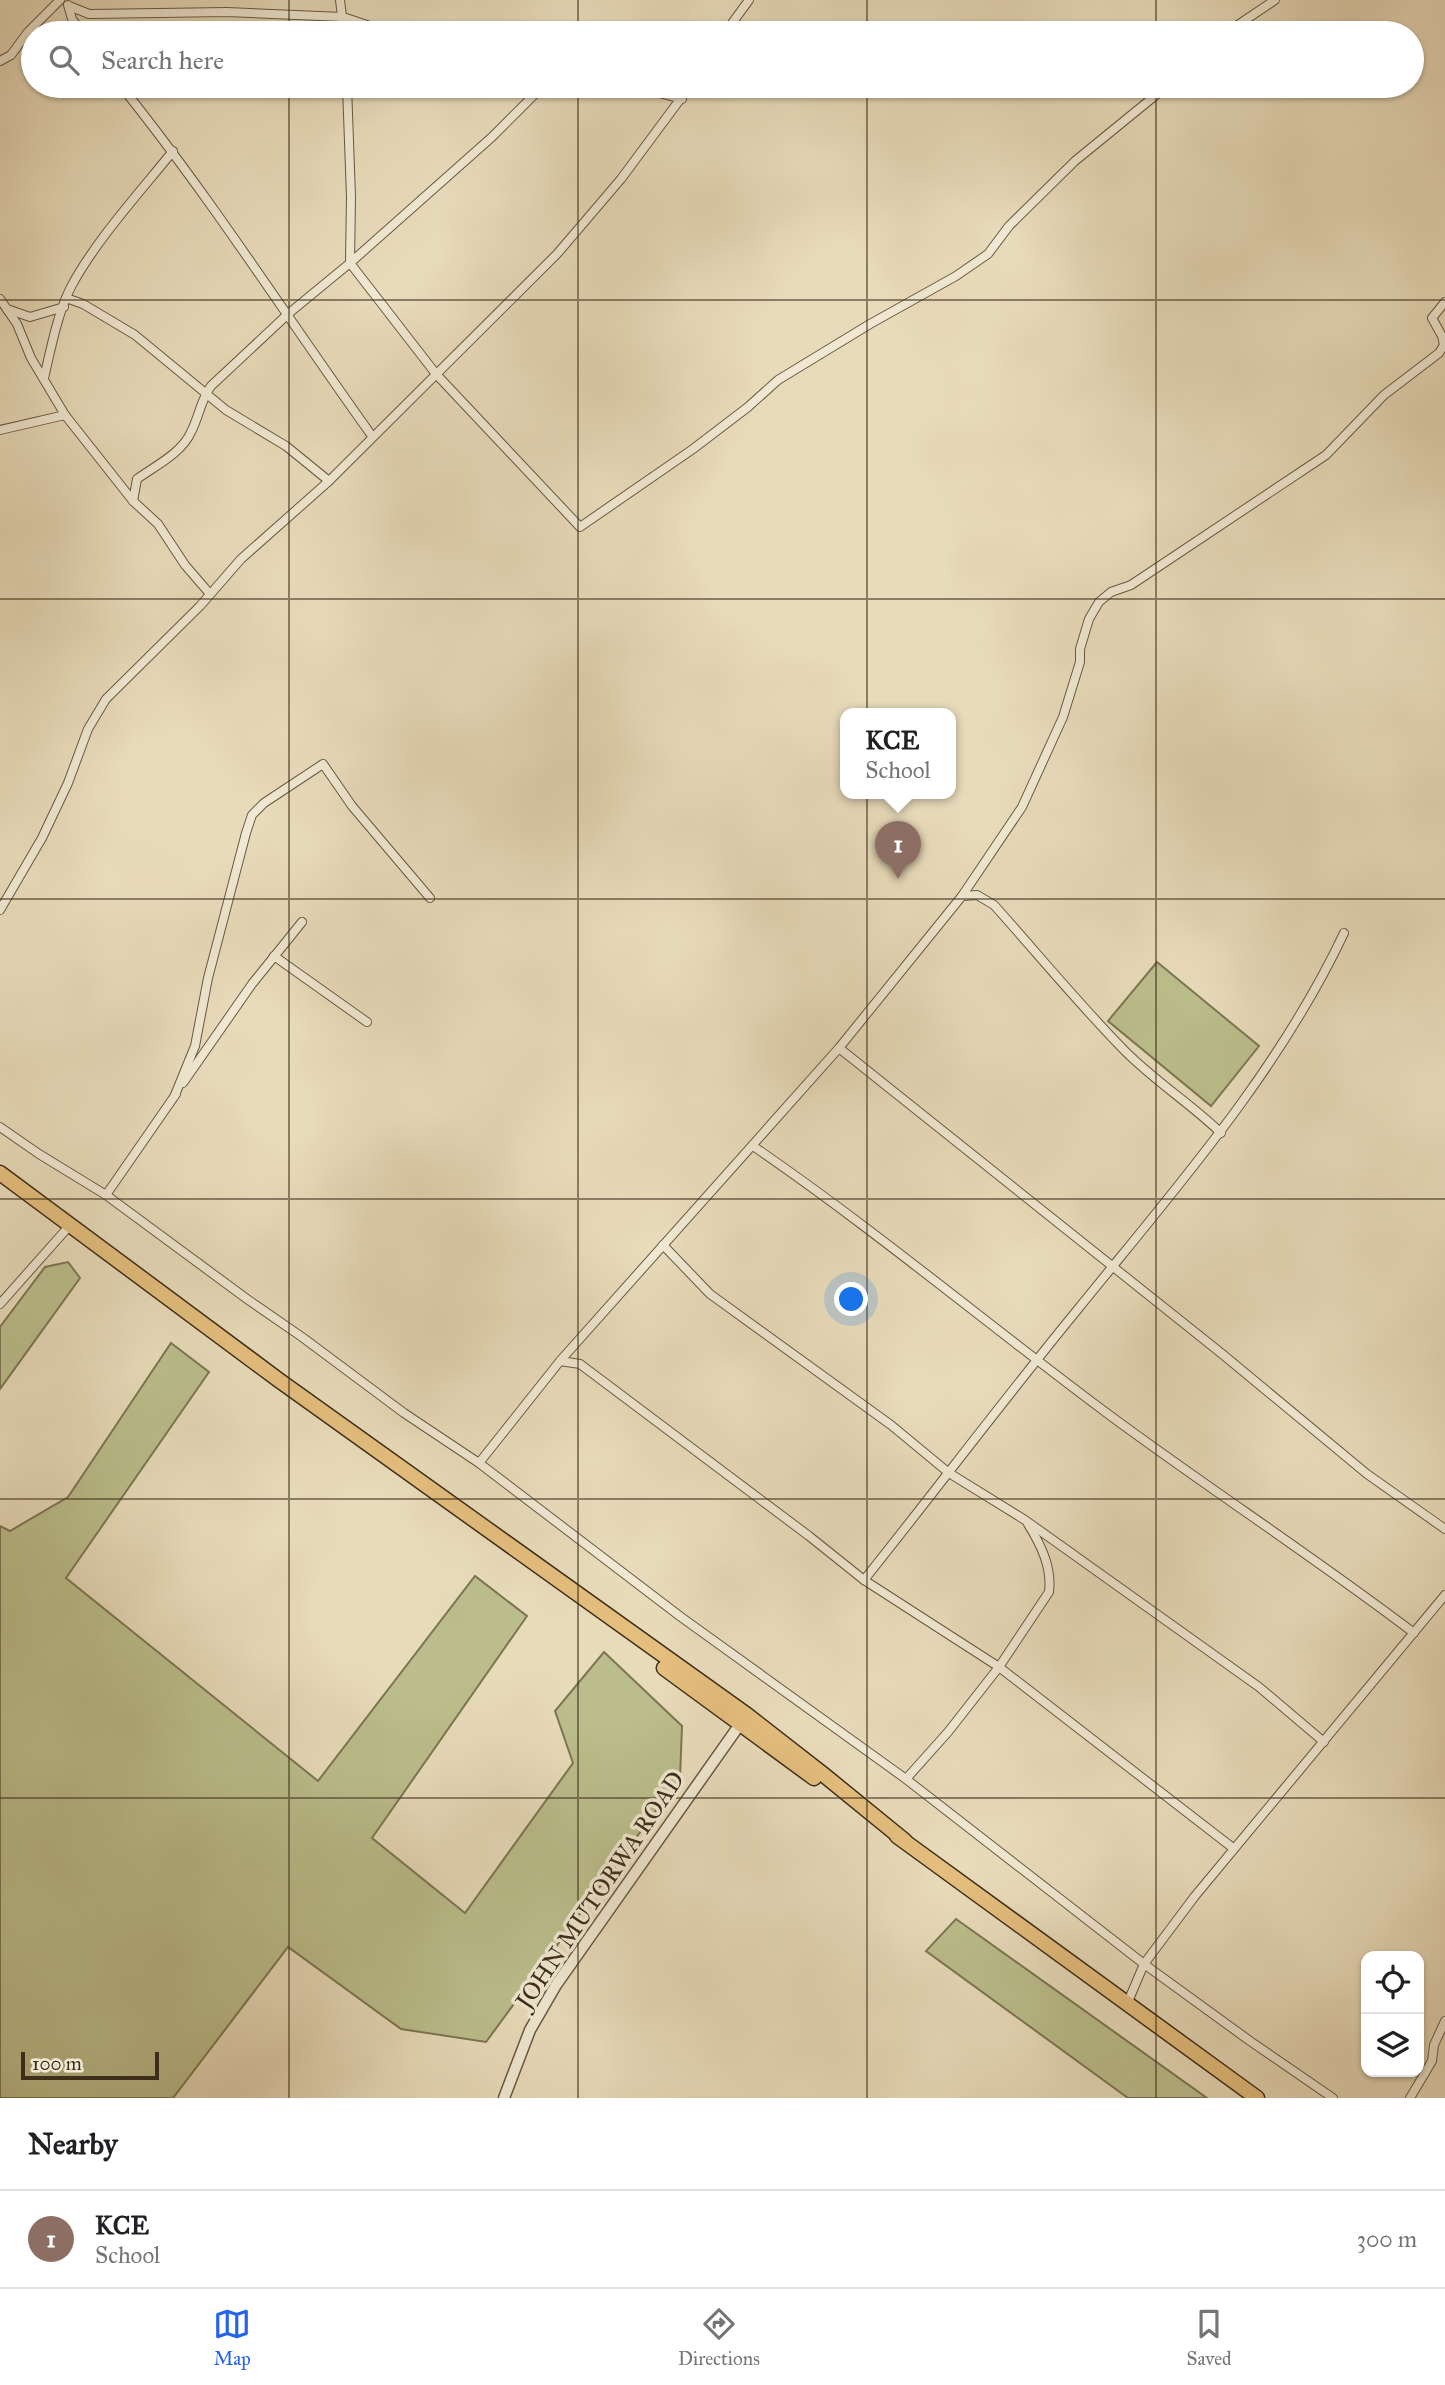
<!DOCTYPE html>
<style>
:root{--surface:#fff;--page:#f2f2f2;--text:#202124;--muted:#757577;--line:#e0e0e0;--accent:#2563eb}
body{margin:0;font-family:"IM FELL Great Primer",serif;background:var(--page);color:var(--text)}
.controls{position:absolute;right:21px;bottom:21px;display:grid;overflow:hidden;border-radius:14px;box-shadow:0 2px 5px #0004}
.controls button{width:63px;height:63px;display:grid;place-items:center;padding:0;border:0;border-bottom:2px solid var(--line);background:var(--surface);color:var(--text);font:35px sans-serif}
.scale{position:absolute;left:21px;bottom:18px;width:138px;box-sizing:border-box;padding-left:7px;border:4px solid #3d2e1a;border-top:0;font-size:19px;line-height:24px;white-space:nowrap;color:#3d2e1a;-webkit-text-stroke:5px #f0e8d2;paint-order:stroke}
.you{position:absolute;left:852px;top:1300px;width:24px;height:24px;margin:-18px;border:5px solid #fff;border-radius:50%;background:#1a73e8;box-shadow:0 0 0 10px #1a73e833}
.badge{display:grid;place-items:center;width:46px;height:46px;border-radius:50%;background:var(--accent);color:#fff;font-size:23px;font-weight:700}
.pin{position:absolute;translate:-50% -58px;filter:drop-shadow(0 2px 4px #0008)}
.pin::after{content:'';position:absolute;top:37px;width:24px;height:21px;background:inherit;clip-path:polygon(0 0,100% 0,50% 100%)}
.popup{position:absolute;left:840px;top:708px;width:116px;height:91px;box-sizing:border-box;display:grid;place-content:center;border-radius:14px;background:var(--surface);filter:drop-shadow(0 2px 5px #0005);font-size:23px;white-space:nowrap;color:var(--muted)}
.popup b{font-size:26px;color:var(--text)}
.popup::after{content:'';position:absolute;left:50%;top:100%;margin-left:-14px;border:14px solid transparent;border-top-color:var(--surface)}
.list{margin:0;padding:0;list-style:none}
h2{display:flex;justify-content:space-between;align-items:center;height:91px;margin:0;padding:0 28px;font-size:30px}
h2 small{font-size:23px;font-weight:400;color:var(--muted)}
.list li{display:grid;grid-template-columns:46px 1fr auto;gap:21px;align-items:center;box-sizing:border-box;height:98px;padding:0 28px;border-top:2px solid var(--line)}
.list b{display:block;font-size:26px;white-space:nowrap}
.list p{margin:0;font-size:23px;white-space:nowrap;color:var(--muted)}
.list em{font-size:23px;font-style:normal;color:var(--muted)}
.icon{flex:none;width:38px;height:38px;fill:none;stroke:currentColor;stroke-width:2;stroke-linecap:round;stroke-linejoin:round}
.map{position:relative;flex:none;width:1445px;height:2098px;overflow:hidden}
.search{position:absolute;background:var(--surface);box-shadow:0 2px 5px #0004;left:21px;right:21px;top:21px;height:77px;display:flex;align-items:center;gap:18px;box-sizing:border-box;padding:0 24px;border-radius:38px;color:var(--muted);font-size:26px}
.sheet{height:189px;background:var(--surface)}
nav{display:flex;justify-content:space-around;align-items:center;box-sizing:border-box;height:98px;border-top:2px solid var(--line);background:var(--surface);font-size:19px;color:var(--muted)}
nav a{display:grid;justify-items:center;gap:4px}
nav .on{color:var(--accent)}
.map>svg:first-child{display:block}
.green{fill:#bbbe8c;stroke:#7c7653;stroke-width:2}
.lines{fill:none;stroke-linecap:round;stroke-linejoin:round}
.minor-casing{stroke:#685942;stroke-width:10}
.tertiary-casing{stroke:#685942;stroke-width:13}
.trunk-casing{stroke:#3d2e1a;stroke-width:17}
.minor{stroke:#f0e8d2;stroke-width:8}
.tertiary{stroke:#f0e8d2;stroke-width:10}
.trunk{stroke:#e4be7d;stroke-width:14}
.grid{fill:none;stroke:#3d2e1a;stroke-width:2;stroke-opacity:0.55}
.labels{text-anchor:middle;stroke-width:7;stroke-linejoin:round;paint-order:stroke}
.street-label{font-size:24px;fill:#3d2e1a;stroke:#f0e8d2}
</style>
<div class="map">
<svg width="1445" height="2098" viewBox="0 0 1445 2098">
<rect width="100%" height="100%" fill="#e8dbba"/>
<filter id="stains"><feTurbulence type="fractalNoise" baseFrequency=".00286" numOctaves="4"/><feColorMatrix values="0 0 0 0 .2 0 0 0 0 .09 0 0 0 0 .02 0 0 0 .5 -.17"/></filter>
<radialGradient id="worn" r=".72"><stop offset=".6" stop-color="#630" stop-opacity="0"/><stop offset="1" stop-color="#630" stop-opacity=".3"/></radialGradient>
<g class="green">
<path d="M1157,962L1259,1046L1211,1106L1108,1021Z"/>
<path d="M68,1262L80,1278L0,1389V1327L45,1267Z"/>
<path d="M171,1343L209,1372L66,1578L318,1781L475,1576L527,1616L372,1838L465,1913L573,1763L555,1711L604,1652L682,1726L680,1778L486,2042L401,2029L288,1947L173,2098H0V1526L10,1531L68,1497Z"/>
<path d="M956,1919L1207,2098H1128L926,1951Z"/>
</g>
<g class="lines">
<defs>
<g id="minor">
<path d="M340,0L344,33"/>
<path d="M68,5L72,19L82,33"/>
<path d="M69,6L89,14L227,12L343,17L391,33"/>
<path d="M725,33L749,0"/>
<path d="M1226,33L1275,0"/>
<path d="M0,61L11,55L28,32L60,0"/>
<path d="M121,86C211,198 288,319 372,436"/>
<path d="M347,86L351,197L350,263L436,374L580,527L693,449L748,407L778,380L870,324L956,276L988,254L1009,226L1075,161L1167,86"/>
<path d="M633,86L682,99"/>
<path d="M66,298L83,304L135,335L226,410L286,446L329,481"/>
<path d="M0,299L17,324L31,358L65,415L133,501L158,524L185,565L210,594"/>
<path d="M7,309L30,317L64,307"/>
<path d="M44,378C51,348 58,311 72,285C97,239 140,192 173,151"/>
<path d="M0,430L65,415"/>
<path d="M133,501L137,479C155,466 182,453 191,432C199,417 201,399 211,386L288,314L350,263L492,137L543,86"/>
<path d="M962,896L1022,807L1063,717L1080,662V649L1089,619L1099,602L1111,592L1131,585L1326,455L1384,395L1439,353L1444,345L1442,336L1432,318L1445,302"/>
<path d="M0,910L42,838L68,783L88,729L106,699L200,606L241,559L329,481L557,254L621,179L690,86"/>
<path d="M274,956L367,1022"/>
<path d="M839,1048L1221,1353L1367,1474L1445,1529"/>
<path d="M183,1083L252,984L302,922"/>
<path d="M175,1095L195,1046L208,978L246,833L252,815L264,803L323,764L352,806L430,898"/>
<path d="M0,1127L39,1154L106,1195L247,1299L302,1337L404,1413L479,1463L681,1617L906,1779L1144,1964L1250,2041L1333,2098"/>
<path d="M753,1146C874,1229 986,1323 1104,1411C1206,1487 1313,1556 1414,1633"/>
<path d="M106,1195L176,1094"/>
<path d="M663,1245L710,1294L891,1425L949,1473L1025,1520L1259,1687L1324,1742"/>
<path d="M0,1304L71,1224"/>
<path d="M560,1361L580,1364L809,1536L864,1580L999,1667L1233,1848"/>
<path d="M479,1463L560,1361L839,1048L962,896L977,895L994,905C1037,953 1078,1003 1123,1049C1153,1080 1190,1103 1221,1133"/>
<path d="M864,1580C936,1490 1005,1398 1078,1309C1175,1189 1278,1073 1344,933"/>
<path d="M906,1779L948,1732L999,1667L1049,1592C1052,1567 1041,1545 1028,1524"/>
<path d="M1127,2004L1144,1964L1195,1896L1445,1595"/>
<path d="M1410,2098L1432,2061L1434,2045L1445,2021"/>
</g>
<path id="tertiary" d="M504,2098L530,2030L556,1985L743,1720"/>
<g id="trunk">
<path d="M0,1173L280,1381L747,1715L824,1775L905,1841"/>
<path d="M664,1668L814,1778"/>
<path d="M897,1836L1257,2098"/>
</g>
</defs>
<use href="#minor" class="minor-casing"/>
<use href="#tertiary" class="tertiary-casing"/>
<use href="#trunk" class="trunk-casing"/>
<use href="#minor" class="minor"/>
<use href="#tertiary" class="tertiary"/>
<use href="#trunk" class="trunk"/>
</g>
<path class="grid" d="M289,0V33M578,0V33M867,0V33M1156,0V33M289,86V2098M578,86V2098M867,86V2098M1156,86V2098M0,300H1445M0,599H1445M0,899H1445M0,1199H1445M0,1499H1445M0,1798H1445"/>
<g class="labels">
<g class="street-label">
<text transform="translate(600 1890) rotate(-56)" y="8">JOHN MUTORWA ROAD</text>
</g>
</g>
<rect width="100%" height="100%" filter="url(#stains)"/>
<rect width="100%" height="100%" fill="url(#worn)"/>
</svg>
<div class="controls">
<button><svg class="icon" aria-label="locate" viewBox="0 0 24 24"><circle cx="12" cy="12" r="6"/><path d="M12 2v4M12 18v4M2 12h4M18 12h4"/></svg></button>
<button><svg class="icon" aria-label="layers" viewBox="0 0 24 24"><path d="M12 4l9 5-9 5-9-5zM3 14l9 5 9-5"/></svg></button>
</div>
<div class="scale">100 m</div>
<div class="you"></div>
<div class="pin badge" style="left:898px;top:879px;background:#8d6e63">1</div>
<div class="popup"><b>KCE</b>School</div>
<div class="search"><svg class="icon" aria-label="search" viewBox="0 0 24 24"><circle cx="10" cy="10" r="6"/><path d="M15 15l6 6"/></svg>Search here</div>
</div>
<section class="sheet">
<h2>Nearby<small></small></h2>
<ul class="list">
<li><span class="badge" style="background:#8d6e63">1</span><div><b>KCE</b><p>School</p></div><em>300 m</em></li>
</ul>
</section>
<nav>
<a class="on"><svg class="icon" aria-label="map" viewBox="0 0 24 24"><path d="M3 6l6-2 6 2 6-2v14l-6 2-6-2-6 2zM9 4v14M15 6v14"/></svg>Map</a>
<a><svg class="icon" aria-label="directions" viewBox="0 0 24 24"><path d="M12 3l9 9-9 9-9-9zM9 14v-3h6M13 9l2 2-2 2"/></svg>Directions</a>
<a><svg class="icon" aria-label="saved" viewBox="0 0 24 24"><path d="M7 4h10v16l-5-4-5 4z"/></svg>Saved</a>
</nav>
